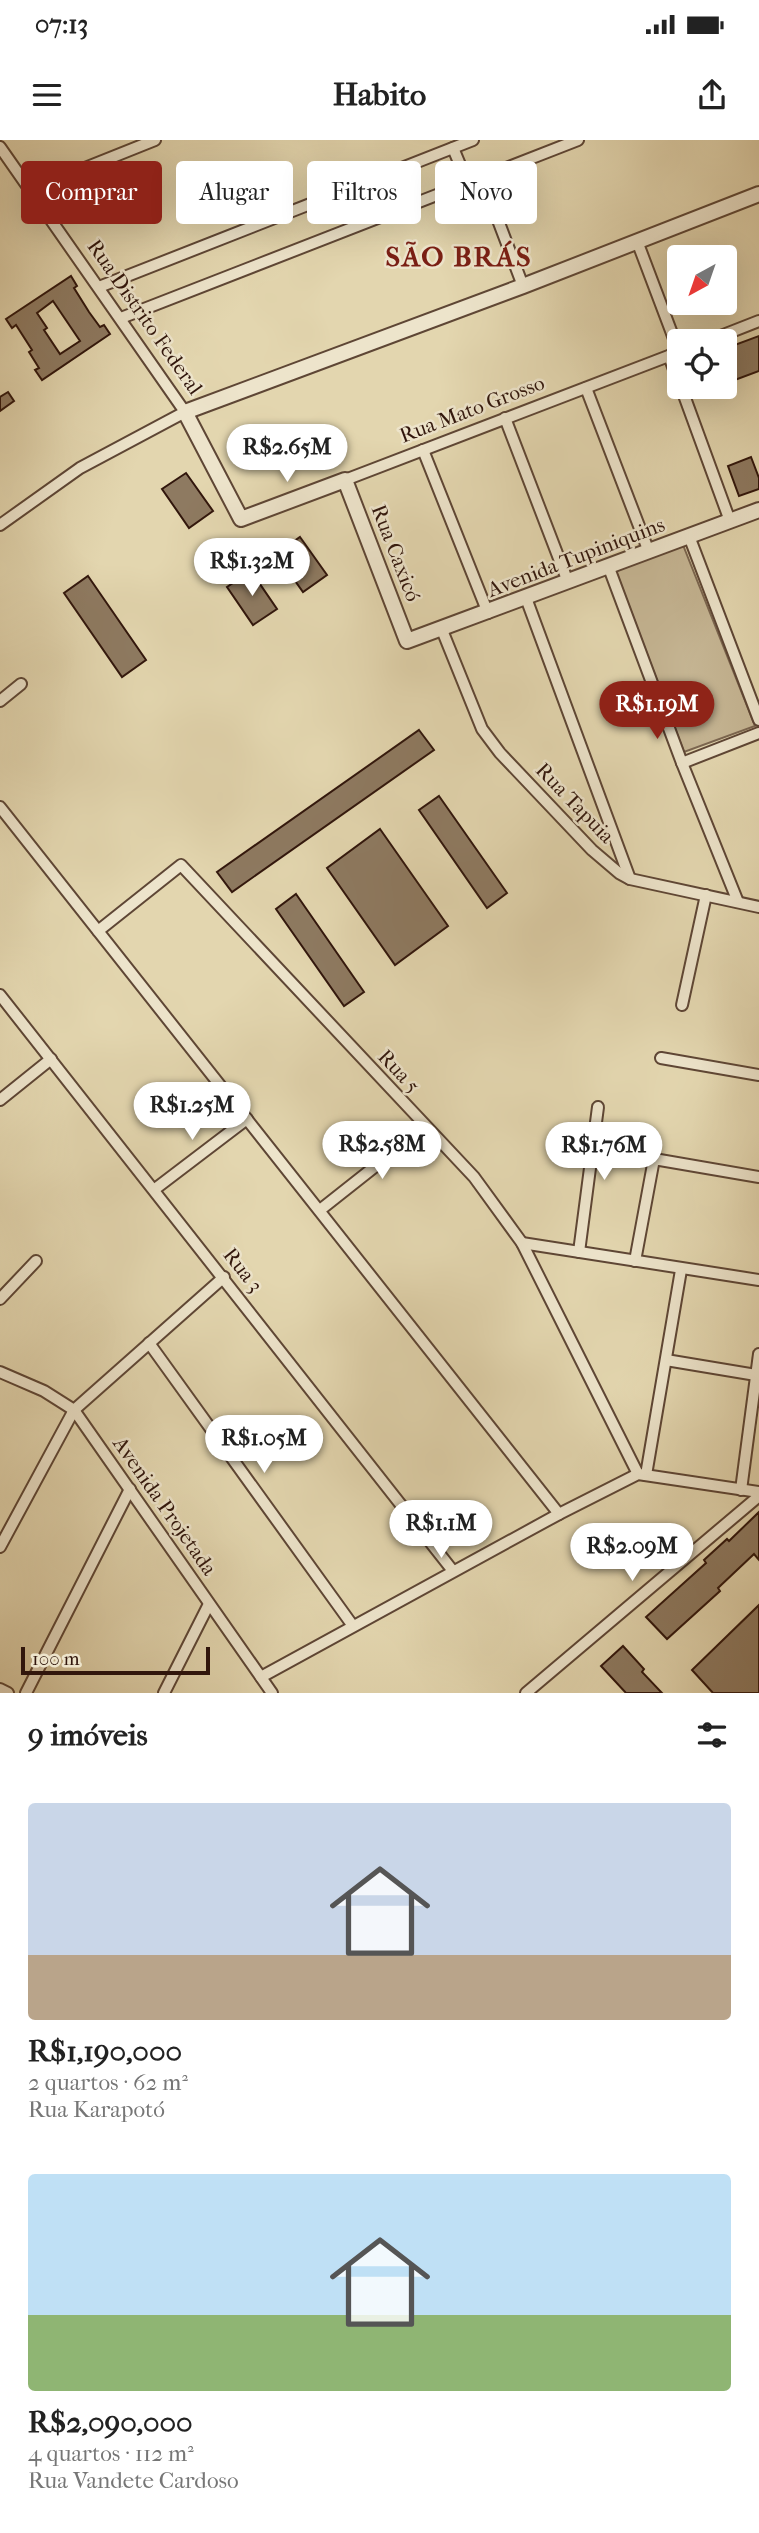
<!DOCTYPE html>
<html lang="pt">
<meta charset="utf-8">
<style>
:root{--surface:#fff;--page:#f2f2f2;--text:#222;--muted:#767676;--accent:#8f2418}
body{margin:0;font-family:"IM FELL French Canon",serif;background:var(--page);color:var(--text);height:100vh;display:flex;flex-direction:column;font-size:26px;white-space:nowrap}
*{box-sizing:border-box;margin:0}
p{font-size:23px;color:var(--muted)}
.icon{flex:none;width:38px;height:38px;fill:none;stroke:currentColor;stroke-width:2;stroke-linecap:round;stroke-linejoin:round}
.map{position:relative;height:1553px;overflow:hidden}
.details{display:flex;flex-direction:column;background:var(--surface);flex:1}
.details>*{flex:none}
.top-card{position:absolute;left:21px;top:21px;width:718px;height:63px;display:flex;gap:14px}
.needle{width:46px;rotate:220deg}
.controls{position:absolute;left:667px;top:105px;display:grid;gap:14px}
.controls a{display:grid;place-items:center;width:70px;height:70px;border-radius:7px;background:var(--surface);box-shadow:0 7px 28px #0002;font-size:35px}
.scale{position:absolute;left:21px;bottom:18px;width:189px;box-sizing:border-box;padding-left:7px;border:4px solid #31160c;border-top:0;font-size:19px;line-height:24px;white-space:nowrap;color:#31160c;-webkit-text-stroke:5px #ede4cb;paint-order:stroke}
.price{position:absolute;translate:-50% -60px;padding:0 16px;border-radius:24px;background:#fff;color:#222;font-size:23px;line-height:46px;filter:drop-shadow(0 2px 4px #0008)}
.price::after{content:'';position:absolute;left:50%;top:42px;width:21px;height:16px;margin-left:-10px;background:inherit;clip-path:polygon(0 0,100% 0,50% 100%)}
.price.active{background:var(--accent);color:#fff}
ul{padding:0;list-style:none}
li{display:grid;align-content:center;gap:14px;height:371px;padding:0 28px}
li span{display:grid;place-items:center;height:217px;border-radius:7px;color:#555}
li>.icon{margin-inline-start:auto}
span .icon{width:126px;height:126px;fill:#fffc;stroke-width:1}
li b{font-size:30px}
h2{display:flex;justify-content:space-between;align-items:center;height:84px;padding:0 28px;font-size:30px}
.pill{padding:0 24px;border-radius:7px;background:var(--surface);box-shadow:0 7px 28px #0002;font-size:24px;line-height:63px}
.pill.active{background:var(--accent);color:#fff}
.status{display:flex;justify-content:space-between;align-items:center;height:49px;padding:0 35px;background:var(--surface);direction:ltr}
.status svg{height:19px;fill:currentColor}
header{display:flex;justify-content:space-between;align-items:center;height:91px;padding:0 28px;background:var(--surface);font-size:32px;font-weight:800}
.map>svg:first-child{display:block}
.green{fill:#c5b593;stroke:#7b6650;stroke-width:2}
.building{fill:#8e7a61;stroke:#31160c;stroke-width:2;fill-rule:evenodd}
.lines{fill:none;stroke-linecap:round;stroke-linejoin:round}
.minor-casing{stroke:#5e4635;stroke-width:14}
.tertiary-casing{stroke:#5e4635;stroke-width:18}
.minor{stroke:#ede4cb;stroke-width:10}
.tertiary{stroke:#ede4cb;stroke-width:14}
.labels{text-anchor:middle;stroke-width:5;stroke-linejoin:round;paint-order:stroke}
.street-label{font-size:21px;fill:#31160c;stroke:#ede4cb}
.district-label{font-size:28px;font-weight:bold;letter-spacing:2px;fill:#7a1f14;stroke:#ede4cb}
</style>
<div class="status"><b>07:13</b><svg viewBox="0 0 49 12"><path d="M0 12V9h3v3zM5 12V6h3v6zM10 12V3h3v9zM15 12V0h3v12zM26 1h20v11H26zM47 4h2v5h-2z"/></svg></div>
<header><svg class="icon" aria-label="menu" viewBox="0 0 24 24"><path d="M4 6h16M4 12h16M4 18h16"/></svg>Habito<svg class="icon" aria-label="share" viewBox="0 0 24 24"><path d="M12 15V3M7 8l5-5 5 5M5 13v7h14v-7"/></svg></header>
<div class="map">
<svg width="759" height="1553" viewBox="0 0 759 1553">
<rect width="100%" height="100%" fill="#e3d6af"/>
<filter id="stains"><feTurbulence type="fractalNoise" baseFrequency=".00286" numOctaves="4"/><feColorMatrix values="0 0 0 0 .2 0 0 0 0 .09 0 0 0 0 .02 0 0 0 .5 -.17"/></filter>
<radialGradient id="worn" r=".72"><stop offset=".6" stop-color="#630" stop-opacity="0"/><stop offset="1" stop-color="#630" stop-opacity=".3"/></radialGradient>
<!-- green -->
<path class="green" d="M683,405l72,181 -71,26 -68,-181z"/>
<!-- building -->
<g class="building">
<path d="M71,136l6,10 -3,2 15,24 11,15 4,-2 6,9 -68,46 -7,-10 4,-2 -10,-16 3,-2 -16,-25 -4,3 -6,-9zM53,161l27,40 -20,13 -16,-24 3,-2 -10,-15z"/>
<path d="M759,196v35l-35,13v-35z"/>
<path d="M8,252l6,9 -14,10v-14z"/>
<path d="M751,317l8,21v11l-20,7 -11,-30z"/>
<path d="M186,333l27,38 -24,17 -27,-39z"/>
<path d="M300,397l27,38 -24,17 -27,-38z"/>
<path d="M251,431l26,38 -24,16 -26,-38z"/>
<path d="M88,436l58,84 -24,17 -58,-84z"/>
<path d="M419,590l15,20 -202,142 -15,-20z"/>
<path d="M439,656l68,97 -20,15 -68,-98z"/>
<path d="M380,689l68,97 -53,39 -68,-97z"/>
<path d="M296,754l68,98 -20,14 -68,-97z"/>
<path d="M759,1372v48l-5,-6 -36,34 2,3 -53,48 -21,-22 60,-54 -2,-3 23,-21 2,2z"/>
<path d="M759,1465v88h-46l-21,-23z"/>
<path d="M623,1506l21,23 -2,3 20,21h-36l-25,-27z"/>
</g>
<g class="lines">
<!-- minor casing -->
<g class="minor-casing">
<g id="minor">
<path d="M0,7l185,265 -105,56 -80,57"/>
<path d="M453,8l15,36"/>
<path d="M482,38l41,108"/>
<path d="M30,50l125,-50"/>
<path d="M637,101l42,111"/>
<path d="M99,147l374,-147"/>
<path d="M121,178l457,-178"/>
<path d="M708,201l51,-20"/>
<path d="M669,216l10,27"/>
<path d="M681,247l49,134"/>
<path d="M586,248l63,164"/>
<path d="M505,278l63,164"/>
<path d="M423,310l65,163"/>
<path d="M345,340l334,-128"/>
<path d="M689,396l70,184"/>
<path d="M609,428l73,195 56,139"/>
<path d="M526,458l104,281"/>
<path d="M442,490l40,99 18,24 92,97 27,23 11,6 129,28"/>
<path d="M0,561l21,-17"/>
<path d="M682,623l77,-30"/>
<path d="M0,667l559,707"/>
<path d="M98,791l83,-66 293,312 48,66 116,231"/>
<path d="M0,855l453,576"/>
<path d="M682,865l24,-110"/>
<path d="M661,918l98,17"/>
<path d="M0,960l51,-41"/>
<path d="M155,1049l92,-70"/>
<path d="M320,1070l105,-83"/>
<path d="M522,1103l237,37"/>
<path d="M579,1112l19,-145"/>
<path d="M635,1121l19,-102 105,18"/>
<path d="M0,1159l36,-38"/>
<path d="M149,1203l204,283"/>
<path d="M666,1220l90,15"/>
<path d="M0,1232l44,19 30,19 198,283"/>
<path d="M646,1335l35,-205"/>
<path d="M741,1350l18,-136"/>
<path d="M0,1407l74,-137 150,-133"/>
<path d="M261,1537l298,-163 79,-40 121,18"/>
<path d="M0,1549l8,4"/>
<path d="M26,1553l104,-204"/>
<path d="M164,1553l45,-89"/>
<path d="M526,1553l233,-197"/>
</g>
</g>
<!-- tertiary casing -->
<g class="tertiary-casing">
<path id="tertiary" d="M759,54l-236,92 -338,126 56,107 104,-39 62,161 352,-131"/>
</g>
<!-- minor -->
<use href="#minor" class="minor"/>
<!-- tertiary -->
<use href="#tertiary" class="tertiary"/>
</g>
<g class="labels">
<!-- street labels -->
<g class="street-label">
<text transform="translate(145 177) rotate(55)" y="7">Rua Distrito Federal</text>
<text transform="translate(472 269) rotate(-21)" y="7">Rua Mato Grosso</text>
<text transform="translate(396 413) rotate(69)" y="7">Rua Caxicó</text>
<text transform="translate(576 417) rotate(-21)" y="7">Avenida Tupiniquins</text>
<text transform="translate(575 663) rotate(46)" y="7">Rua Tapuia</text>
<text transform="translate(399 931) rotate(47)" y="7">Rua 5</text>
<text transform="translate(243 1130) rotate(52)" y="7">Rua 3</text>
<text transform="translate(165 1366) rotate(55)" y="7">Avenida Projetada</text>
</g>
<!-- district labels -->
<g class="district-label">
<text x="459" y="126">SÃO BRÁS</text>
</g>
</g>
<rect width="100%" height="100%" filter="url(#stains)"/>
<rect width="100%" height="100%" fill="url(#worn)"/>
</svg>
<div class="controls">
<a><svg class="needle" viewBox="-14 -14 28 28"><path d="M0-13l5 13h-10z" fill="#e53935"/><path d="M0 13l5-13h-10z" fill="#767676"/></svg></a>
<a><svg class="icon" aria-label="locate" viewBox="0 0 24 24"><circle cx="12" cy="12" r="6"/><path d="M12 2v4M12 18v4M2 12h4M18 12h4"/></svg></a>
</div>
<div class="scale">100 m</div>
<b class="price" style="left:287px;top:344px">R$2.65M</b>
<b class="price" style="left:252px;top:458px">R$1.32M</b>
<b class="price active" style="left:657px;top:601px">R$1.19M</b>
<b class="price" style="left:192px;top:1002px">R$1.25M</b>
<b class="price" style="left:382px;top:1041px">R$2.58M</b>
<b class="price" style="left:604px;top:1042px">R$1.76M</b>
<b class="price" style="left:264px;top:1335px">R$1.05M</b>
<b class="price" style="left:441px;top:1420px">R$1.1M</b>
<b class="price" style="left:632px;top:1443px">R$2.09M</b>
<div class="top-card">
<a class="pill active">Comprar</a>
<a class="pill">Alugar</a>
<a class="pill">Filtros</a>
<a class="pill">Novo</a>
</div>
</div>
<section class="details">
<h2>9 imóveis<svg class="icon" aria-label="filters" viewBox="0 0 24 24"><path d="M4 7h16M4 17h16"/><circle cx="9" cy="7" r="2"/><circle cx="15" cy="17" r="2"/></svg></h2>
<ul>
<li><span style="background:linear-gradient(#c9d6e8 70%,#b9a48a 0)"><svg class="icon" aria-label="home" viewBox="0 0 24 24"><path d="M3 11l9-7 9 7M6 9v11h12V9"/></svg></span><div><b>R$1,190,000</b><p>2 quartos · 62 m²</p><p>Rua Karapotó</p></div></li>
<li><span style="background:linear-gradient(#bfe0f5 65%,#8fb573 0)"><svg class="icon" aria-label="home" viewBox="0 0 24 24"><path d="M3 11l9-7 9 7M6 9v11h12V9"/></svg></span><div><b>R$2,090,000</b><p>4 quartos · 112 m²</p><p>Rua Vandete Cardoso</p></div></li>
</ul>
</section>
